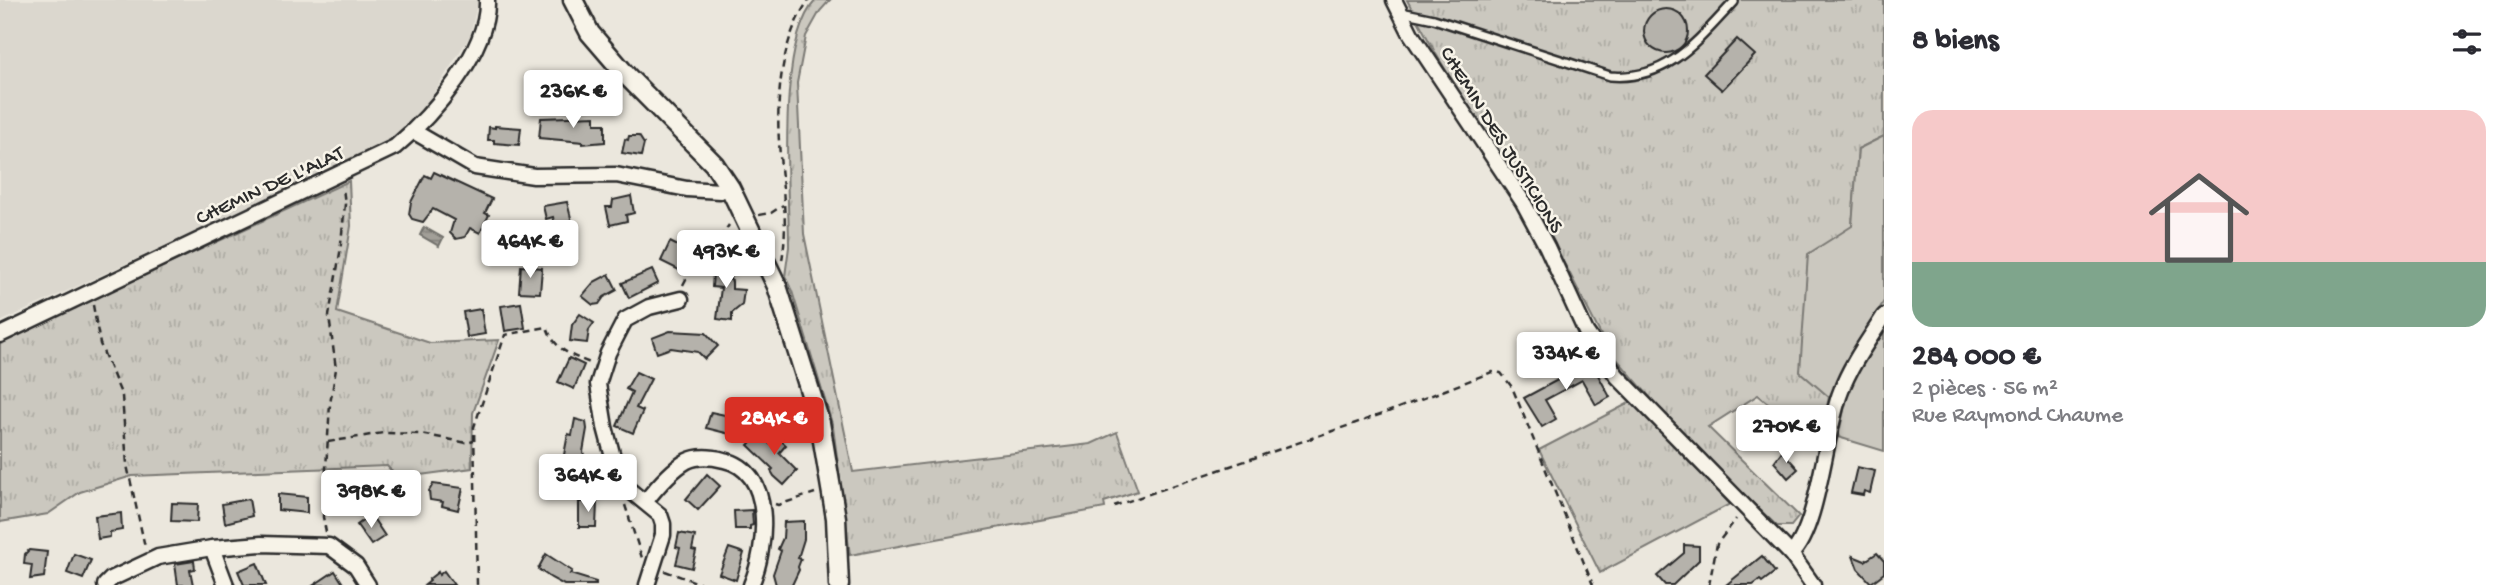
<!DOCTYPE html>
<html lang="fr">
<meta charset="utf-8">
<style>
:root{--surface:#fff;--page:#f2f2f3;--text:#2b2b33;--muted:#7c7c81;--accent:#d93025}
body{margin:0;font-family:"Gochi Hand",sans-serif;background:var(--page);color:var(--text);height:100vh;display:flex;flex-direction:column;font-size:26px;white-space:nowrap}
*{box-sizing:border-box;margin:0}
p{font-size:23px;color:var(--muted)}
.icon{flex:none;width:38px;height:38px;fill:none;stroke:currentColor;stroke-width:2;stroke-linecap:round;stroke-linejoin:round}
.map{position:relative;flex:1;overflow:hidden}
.side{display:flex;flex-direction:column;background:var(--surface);width:630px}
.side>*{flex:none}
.price{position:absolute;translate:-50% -60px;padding:0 16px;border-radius:7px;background:#fff;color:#222;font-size:23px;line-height:46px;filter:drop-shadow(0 2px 4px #0008)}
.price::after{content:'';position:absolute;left:50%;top:42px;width:21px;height:16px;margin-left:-10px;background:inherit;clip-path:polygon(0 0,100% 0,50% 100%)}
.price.current{background:var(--accent);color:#fff}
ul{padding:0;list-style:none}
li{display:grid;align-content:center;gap:14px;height:371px;padding:0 28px}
li span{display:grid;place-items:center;height:217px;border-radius:21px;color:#555}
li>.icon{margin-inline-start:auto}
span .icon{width:126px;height:126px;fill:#fffc;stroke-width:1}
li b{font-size:30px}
h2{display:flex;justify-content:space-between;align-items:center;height:84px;padding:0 28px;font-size:30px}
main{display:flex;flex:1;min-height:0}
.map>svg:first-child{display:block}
.built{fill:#dbd7ce}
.grass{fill:url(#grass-tufts);stroke:#7b7a75;stroke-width:2}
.garden{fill:#cbc8bf;stroke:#7b7a75;stroke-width:2}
.water{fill:url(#water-rules);stroke:#72716c;stroke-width:2}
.building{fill:#b5b2ab;stroke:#2b2b2b;stroke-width:2}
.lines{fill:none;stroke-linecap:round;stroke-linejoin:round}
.service-casing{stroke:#2b2b2b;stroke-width:12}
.minor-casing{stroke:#2b2b2b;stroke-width:19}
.tertiary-casing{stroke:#2b2b2b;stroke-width:23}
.path{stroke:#2b2b2b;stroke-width:2.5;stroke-dasharray:7 5;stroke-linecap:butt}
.service{stroke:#f7f3e8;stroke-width:7}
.minor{stroke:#f7f3e8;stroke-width:14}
.tertiary{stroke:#f7f3e8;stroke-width:18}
.labels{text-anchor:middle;stroke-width:5;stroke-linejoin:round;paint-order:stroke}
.street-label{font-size:21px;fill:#2b2b2b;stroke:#f7f3e8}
</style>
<main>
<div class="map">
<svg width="1884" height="585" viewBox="0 0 1884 585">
<defs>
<pattern id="grass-tufts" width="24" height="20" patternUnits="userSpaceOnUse" patternTransform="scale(1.75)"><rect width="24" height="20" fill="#cbc8bf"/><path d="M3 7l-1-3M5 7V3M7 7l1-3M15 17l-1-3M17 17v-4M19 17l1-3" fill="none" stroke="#aeaca4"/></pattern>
<pattern id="water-rules" width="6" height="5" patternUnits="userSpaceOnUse" patternTransform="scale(1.75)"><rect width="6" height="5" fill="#a29f98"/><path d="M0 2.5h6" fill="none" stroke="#84827c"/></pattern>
</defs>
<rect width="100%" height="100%" fill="#ebe7dd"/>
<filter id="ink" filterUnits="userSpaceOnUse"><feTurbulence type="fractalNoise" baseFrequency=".0143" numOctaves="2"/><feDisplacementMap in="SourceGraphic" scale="14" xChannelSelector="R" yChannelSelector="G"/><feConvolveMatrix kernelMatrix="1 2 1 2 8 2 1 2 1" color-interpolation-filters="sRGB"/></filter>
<g filter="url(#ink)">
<!-- built -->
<path class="built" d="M0,0h478l-8,36 -42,66 -40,40 -388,180z"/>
<!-- grass -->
<g class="grass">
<path d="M816,0h14l-10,11 -14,25 -9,47 7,151 49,238 238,-28 26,-12 21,59 -34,11 1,6 -255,47 -17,-128 -41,-136 -7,-15 4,-29c0,-58 -13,-205 27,-247z"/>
<path d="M1407,0h477v136l-26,13 -6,77 -52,145 29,26 -10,48 -61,-50 -50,32 91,89 -8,10h-14l-88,-84 -81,-93 -40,-79 -132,-216z"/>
<path d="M349,181l2,45 -14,86 93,31 69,-3 -26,73 -1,55 -74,10 -11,-12 -255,10 -52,16 -32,22 -48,8v-180z"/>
<path d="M1633,401l97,103 -130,69 -61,-123z"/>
</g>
<!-- garden -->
<g class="garden">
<path d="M1884,136v165l-55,96 -29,-25 8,-118 44,-28 6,-77z"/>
<path d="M1884,324v127l-46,-14 8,-36 15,-43z"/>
</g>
<!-- water -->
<path class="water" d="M424,227l19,11 -4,8 -19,-11z"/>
<!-- building -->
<g class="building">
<circle cx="1666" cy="31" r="22"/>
<path d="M1737,39l18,16 -33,35 -18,-16z"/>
<path d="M595,116v8h10v18l-22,2v-2l-44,-4 2,-20z"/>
<path d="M495,126l26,2 -2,17 -25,-2v-3h-6l1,-13 6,1z"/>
<path d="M629,136h10l5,8 -3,12 -19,-3 3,-14 3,1z"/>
<path d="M434,172l58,27 -7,14 4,2 -9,18 -10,-5 -5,9 -9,2 -6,-6 4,-13 -21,-11 -10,13 -11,-3 -3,-5 2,-12 14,-27 6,3z"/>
<path d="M631,196l3,17 -8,2 1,6 -17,4 -4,-18h6l1,-7z"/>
<path d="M567,202l6,24 -17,4 -3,-13 -7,2 -3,-13z"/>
<path d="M670,242l22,11 -9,19 -22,-11z"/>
<path d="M714,259l18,2 -2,19 2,1v8l12,1 -2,15 -10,8v8l-15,-2 4,-31 -9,-1z"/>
<path d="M521,266l21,2 -2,25 -21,-1z"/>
<path d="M652,270l6,13 -29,15 -7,-15z"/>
<path d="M609,274l8,16 -13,7 -5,7 -6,1 -11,-9 12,-14z"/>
<path d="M521,303l4,25 -20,3 -4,-25z"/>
<path d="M481,309l4,25 -18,3 -4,-25z"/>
<path d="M580,314l14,9 -5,7 -2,13 -17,-2 2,-16z"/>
<path d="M670,331l36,2 12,13 -13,13 -7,-7 -27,-4 -14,5 -5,-15z"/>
<path d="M569,358l15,7 -10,24 -16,-7z"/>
<path d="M1591,362l19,35 -14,8 -14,-25 -37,20 11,19 -14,8 -18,-29z"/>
<path d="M636,372l15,7 -15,29 7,3 -10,22 -16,-7 15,-34 -6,-3z"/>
<path d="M711,412l28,6 -5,17 -28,-7z"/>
<path d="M575,419l11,3 1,7 -4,23 7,19 2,-1 5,13 -15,5 -5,-13 -3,1 -6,-17 -5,1 5,-26 4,1z"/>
<path d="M760,433l10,11 7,-7 9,8 -7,8 18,18 -13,14 -10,-9 -3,-5 2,-2 -25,-24z"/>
<path d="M1782,451l16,18 -10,9 -14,-16z"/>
<path d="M1857,467l18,4 -5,22 -6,-2 -1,4 -12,-2z"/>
<path d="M707,474l13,12 -22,24 -12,-11z"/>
<path d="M433,484l30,4 -5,22 -16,-4 1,-4 -13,-2 -1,-9z"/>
<path d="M278,494l29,3v16l-29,-3z"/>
<path d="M249,499l3,17 -27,7 -3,-19z"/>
<path d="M579,502h18l-1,25h-17z"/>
<path d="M172,503l26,1 -1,18 -26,-1z"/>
<path d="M752,510l1,15 -3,1v3h-15l-1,-18z"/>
<path d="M121,513l1,17 -12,2v5l-12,2 -3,-23z"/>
<path d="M371,515l14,21 -14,9 -14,-20z"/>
<path d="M804,521v18l-6,19 3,1 -3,8 1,3 -7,15h-16l-3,-11 8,-23 -3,-2 5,-11 1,-16z"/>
<path d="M679,533l16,3 -3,14 4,1 -4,17 -16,-4 4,-16 -4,-1z"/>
<path d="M1684,545l15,1v14l-26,25h-8l-8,-9 27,-23z"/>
<path d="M729,548l15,5 -8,27 -17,-6z"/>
<path d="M29,550l18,2 -3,25 -14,2 2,-14 -8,-1 1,-10z"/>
<path d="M1877,553l7,8v12l-13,10 -13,-14 -5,-13 12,5z"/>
<path d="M74,554l17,6 -8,19 -16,-6z"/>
<path d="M546,554l26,17 -2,3 26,8v3h-32l-13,-7 -13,-9z"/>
<path d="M1762,556l13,16 -13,10 -2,-2 -7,5h-27z"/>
<path d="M194,561l1,8 -5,1 3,15h-15l-3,-21z"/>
<path d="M257,563l9,22h-22l-6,-14z"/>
<path d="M335,571l9,14h-30z"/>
<path d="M444,571l10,14h-29l5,-4 -1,-2 9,-7 1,3z"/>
</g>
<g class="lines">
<!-- service casing -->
<g class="service-casing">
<path id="service" d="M1401,12l33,7 176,57c58,5 88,-36 124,-74"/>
</g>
<!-- minor casing -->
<g class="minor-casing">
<g id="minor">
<path d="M1394,0l17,34 112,168 24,45 39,85 31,44 174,178 22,31"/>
<path d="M413,131l62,36 59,9 82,-1 71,14 33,2 10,-3"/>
<path d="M0,335l395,-188c37,-31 94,-96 92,-147"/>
<path d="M645,502c11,-14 26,-32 42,-41 12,-6 25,-4 37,-1 51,11 43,88 27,125"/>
<path d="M212,548l14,37"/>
<path d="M1791,554c28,-26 34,-124 50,-163 10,-27 28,-51 43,-75"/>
<path d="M105,585l6,-6 47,-22 54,-9 49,-4 68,2 27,20 12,19"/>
<path d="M647,585l16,-50v-11l-3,-9 -38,-31 -4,-8 -13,-49 -7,-43 10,-31 17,-33 24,-13 32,-8"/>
</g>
</g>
<!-- tertiary casing -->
<g class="tertiary-casing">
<path id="tertiary" d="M573,0l17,33 37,43 87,88 16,24 47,98 43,137 16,95 3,67"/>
</g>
<!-- path -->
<g class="path">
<path d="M759,215l12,-2 12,-8"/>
<path d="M782,260c7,-39 -1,-80 -3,-119 -3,-45 3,-105 30,-141"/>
<path d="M683,285l13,-25 21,-17 12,-18"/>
<path d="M93,305l7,39 22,52 5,69 18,82"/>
<path d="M328,442l55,-9 38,1 46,9 7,-2"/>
<path d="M775,504l3,1 37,-12"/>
<path d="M625,505l17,53"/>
<path d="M1114,506l271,-93 107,-41 9,1 11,14 81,198"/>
<path d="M326,532l-3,-15 7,-113 6,-35 -7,-53 11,-63 5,-49 -2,-16"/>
<path d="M665,571l34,12 1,2"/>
<path d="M477,585l-3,-158 31,-92 42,-8c7,22 23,28 43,36"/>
<path d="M1709,585l8,-41 19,-25"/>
</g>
<!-- service -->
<use href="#service" class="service"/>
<!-- minor -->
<use href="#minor" class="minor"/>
<!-- tertiary -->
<use href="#tertiary" class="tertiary"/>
</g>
</g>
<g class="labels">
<!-- street labels -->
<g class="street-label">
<text transform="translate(1503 139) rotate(58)" y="7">CHEMIN DES JUSTICIONS</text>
<text transform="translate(269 184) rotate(-25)" y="7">CHEMIN DE L'ALAT</text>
</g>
</g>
</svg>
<b class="price" style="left:573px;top:130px">236K €</b>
<b class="price" style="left:530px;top:280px">464K €</b>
<b class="price" style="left:726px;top:290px">493K €</b>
<b class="price" style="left:1566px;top:392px">334K €</b>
<b class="price current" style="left:774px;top:457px">284K €</b>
<b class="price" style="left:1786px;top:465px">270K €</b>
<b class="price" style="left:588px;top:514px">364K €</b>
<b class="price" style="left:371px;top:530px">398K €</b>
</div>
<section class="side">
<h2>8 biens<svg class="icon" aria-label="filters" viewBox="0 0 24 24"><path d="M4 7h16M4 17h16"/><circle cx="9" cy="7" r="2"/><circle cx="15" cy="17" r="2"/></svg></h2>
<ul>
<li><span style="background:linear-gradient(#f6c9c9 70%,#7fa58c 0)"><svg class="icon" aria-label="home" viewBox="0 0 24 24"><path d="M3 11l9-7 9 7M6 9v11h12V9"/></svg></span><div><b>284 000 €</b><p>2 pièces · 56 m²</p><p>Rue Raymond Chaume</p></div></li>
</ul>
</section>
</main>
